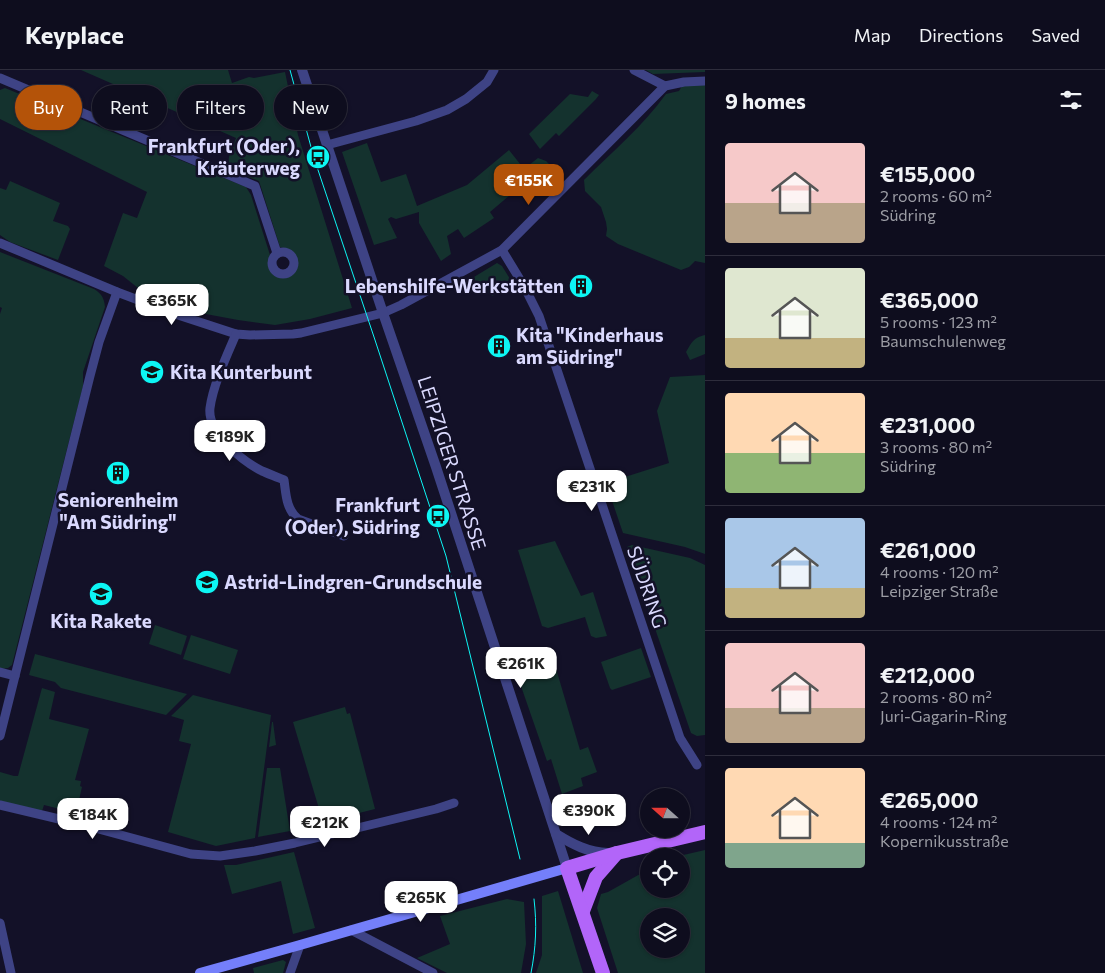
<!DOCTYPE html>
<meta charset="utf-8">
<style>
:root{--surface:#0e0d1e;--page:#1c1b2b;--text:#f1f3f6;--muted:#9b9ca4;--line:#2e2d3c;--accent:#b45309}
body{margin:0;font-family:Commissioner,sans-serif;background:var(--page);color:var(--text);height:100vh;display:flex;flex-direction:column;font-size:19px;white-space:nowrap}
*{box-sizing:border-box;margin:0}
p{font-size:16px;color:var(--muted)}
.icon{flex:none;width:28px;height:28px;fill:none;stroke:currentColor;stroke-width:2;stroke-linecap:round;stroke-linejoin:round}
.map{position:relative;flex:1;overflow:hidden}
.side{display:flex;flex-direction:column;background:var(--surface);width:400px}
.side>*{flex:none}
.guide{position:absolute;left:15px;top:15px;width:475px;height:45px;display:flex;gap:10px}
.needle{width:32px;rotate:291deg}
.fabs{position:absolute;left:640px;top:718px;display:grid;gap:10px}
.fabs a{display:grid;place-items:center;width:50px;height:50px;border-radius:50%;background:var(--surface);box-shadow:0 1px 4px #0004,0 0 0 1px var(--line);font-size:25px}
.price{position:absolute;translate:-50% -42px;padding:0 11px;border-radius:10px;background:#fff;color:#222;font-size:16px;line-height:32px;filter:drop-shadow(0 1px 2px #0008)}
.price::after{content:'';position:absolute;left:50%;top:30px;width:15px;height:11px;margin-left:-8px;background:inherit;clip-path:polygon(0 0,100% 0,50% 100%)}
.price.on{background:var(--accent);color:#fff}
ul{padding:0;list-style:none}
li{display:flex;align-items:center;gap:15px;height:125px;padding:0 20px}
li+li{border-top:1px solid var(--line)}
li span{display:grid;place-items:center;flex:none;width:140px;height:100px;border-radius:5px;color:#555}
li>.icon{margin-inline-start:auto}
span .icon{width:60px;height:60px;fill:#fffc;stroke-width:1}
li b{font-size:21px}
h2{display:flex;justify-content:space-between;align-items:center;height:60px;padding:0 20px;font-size:21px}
.chip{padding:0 18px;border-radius:22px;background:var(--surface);box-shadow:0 1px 4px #0004,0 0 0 1px var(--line);font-size:18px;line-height:45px}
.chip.on{background:var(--accent);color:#fff}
header{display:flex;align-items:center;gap:30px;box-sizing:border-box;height:70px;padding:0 25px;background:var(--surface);border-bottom:1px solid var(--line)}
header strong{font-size:24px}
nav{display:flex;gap:28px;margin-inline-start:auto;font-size:18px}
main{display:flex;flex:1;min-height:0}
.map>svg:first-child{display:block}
.green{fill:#14322e;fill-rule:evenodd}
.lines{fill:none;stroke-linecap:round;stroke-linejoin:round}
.minor{stroke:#3e4385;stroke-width:9}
.tertiary{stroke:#3e4385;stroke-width:10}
.secondary{stroke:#747ffa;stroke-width:10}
.primary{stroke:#b265f9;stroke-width:14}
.tram{stroke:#0df6f4;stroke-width:1}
.labels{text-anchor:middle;stroke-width:5;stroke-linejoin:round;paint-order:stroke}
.poi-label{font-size:19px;font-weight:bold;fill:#dad9fe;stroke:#131128;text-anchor:end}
.street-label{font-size:19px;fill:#dad9fe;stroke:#131128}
</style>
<header>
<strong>Keyplace</strong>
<nav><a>Map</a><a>Directions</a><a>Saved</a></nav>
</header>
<main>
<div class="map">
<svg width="705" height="903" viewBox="0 0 705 903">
<rect width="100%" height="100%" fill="#131128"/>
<!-- green -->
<g class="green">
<path d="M81,0h147l4,13 17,-6 5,1 31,-6 13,63 54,173 -42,11 -35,6 -37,-5 -43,-8 -52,-20 -20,-16 -19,-10 19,-53 14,5 10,-26 -147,-73v-29l5,-2 241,99 5,8 19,60v9l2,9 10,4h6c13,-14 11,-26 -8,-30l-21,-66c-11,-5 -33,-9 -30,-24 1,-6 5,-13 7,-19z"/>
<path d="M646,0h59v2l-52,2z"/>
<path d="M705,15v178l-10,-2 -6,6 -8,3 -63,-26 -12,-8 1,-7 -1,-7 -5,-15 -16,-16 -1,-11c28,-28 59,-54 82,-86l13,-3 3,-5z"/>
<path d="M592,21l7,4 -3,4 -37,37 -3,-3 -16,16 -11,-15 41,-40 18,3z"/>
<path d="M367,73l14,39 25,-8 11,32 50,-21 42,-35 15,19 14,-11 8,3 3,3 -28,23 -7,-9 -11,9 7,8 -20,17 4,6 -30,20 -6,-9 -11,7 4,18 -10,7 -22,-38v-11l-23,7 -5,-2 -3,2 9,19 -23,7 -32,-93z"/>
<path d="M10,111l50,22 -7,18 15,5 2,3 -12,31 -48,-18 -10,-7v-47l6,2z"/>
<path d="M0,182l94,37c8,5 10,9 11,18l-22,65v14l-71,279 -4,3 -7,1h-1v-355l2,-6 -2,-1z"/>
<path d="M497,193l5,3 13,21 -23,9 -2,-3 -10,2 -6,-18z"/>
<path d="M705,265v19l-15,6 -4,-8c6,-10 7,-14 19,-17z"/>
<path d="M705,305v179l-20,-7 -62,-14 -17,-50 63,-20 -12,-52 13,-34z"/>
<path d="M555,471l26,55 12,-4 14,44 -11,2 -5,-2 -6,-19 -37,11 -6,-2 -24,-76z"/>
<path d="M632,475l58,13 15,7v170l-8,1 -6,-3 -64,-186z"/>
<path d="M155,555l32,11 -6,19 -32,-11z"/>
<path d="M191,565l47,15 -8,24 -47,-15z"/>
<path d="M641,578l10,29 -39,13 -2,-2 -9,-26z"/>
<path d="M35,584l152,40 -21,21 -105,-27 -6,-6 -26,-7z"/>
<path d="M552,585l28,95 8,-3 9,25 -16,6 2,8 -21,8 -11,-35 -4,2 -33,-95z"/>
<path d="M42,618l13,4 -6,27 40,10 -14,51 6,1 -1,5 2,1 -6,26 -32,-8 -2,6 -42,-10v-29l14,4h4z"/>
<path d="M193,625l78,20 -16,123 -39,8 -48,-14 23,-88 -12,-3 5,-21 -13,-4z"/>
<path d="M345,637l2,7 3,-1 25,96 -52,13 -30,-100z"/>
<path d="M272,652h1l3,23 -7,2z"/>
<path d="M267,698h13l10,63 -32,6z"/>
<path d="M705,780v123h-87l-21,-65 4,-14 7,-2 41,-23v20h32v-33h-2zM649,846h32v33h-32z"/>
<path d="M294,782l21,76 -22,6 -12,-53 -49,13 -8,-29h12z"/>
<path d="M558,821l25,82h-47l6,-18v-59z"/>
<path d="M507,829l17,3 2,42 -5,29h-74l-30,-15 33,-14 -10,-28z"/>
<path d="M283,890l3,2 -3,11h-29l-1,-5z"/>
</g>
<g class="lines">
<!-- minor -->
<g class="minor">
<path d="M634,0l31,16"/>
<path d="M0,8l255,108 22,67"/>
<path d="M327,75l89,-24 31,-11 19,-11 21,-17 7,-12"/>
<path d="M0,173l117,49 61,23 58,19 14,1 43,-1 8,-1 82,-20 18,-8 101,-55 163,-164 19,-4 21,-1"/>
<path d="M502,180l22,36 15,30 141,422 17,27"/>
<circle cx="283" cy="193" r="11"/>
<path d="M236,264c-9,21 -23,51 -26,74 -3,24 32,53 52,63 7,3 15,6 22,9 2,14 2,29 14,39l46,17"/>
<path d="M0,602l15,4"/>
<path d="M0,666l90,-360 9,-34 18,-50"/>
<path d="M0,735l80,19 111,30 29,2 35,-5 40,-8 141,-34 18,-6"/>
<path d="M0,853l11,50"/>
<path d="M351,860l82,43"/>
<path d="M290,903l10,-28"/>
</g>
<!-- tertiary -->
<g class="tertiary">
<path d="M302,0l81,243 53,154 131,401"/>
<path d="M556,764c16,10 33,19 52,19"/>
</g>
<!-- secondary -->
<path class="secondary" d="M200,903l100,-28 267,-77"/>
<!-- primary -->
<g class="primary">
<path d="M583,841l13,-34 21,-24"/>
<path d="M603,903l-36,-105 50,-15 88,-21"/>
</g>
<!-- tram -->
<g class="tram">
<path d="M290,0l24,88 60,179 72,219 74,303"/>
<path d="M531,903c5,-25 6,-49 3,-74"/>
</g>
</g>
<!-- icons -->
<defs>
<g id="bus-disc" transform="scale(1.25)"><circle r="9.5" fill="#0df6f4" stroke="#131128"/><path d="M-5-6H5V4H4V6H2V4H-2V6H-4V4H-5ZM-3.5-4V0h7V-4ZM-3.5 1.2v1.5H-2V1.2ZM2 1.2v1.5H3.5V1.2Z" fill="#111"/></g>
<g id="building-disc" transform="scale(1.25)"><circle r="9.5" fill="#0df6f4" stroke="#131128"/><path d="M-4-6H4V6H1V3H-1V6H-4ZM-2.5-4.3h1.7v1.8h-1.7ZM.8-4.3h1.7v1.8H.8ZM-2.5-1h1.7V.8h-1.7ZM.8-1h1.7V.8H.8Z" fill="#111"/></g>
<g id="school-disc" transform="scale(1.25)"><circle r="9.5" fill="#0df6f4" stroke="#131128"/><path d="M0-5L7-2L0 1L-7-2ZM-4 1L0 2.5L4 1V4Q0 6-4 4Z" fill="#111"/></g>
</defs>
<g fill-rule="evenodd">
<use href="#bus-disc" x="318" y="87"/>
<use href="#building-disc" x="581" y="216"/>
<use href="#building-disc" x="499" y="276"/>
<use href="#school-disc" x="152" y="302"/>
<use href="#building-disc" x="118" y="403"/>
<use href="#bus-disc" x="438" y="446"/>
<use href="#school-disc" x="207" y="512"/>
<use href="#school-disc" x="101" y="524"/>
</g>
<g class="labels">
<!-- poi labels -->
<g class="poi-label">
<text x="300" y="83">Frankfurt (Oder),<tspan x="300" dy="22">Kräuterweg</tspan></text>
<text x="564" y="223">Lebenshilfe-Werkstätten</text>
<text x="516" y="272" text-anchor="start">Kita "Kinderhaus<tspan x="516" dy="22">am Südring"</tspan></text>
<text x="170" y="309" text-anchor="start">Kita Kunterbunt</text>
<text x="118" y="437" text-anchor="middle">Seniorenheim<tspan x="118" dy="22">"Am Südring"</tspan></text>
<text x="420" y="442">Frankfurt<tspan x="420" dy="22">(Oder), Südring</tspan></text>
<text x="224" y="519" text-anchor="start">Astrid-Lindgren-Grundschule</text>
<text x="101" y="558" text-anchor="middle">Kita Rakete</text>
</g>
<!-- street labels -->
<g class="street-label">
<text transform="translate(452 393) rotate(72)" y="7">LEIPZIGER STRASSE</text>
<text transform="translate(647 517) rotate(71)" y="7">SÜDRING</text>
</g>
</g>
</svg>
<div class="fabs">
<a><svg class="needle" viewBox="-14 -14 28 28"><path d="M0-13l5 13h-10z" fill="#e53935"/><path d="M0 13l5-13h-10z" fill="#9b9ca4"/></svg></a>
<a><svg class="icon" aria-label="locate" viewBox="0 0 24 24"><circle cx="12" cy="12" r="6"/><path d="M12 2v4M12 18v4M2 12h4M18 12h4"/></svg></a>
<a><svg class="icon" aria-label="layers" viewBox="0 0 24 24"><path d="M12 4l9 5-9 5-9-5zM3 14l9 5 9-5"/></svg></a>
</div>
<b class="price on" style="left:529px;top:136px">€155K</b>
<b class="price" style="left:172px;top:256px">€365K</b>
<b class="price" style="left:230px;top:392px">€189K</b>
<b class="price" style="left:592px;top:442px">€231K</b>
<b class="price" style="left:521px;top:619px">€261K</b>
<b class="price" style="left:589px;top:766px">€390K</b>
<b class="price" style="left:93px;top:770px">€184K</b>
<b class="price" style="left:325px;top:778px">€212K</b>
<b class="price" style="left:421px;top:853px">€265K</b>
<div class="guide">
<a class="chip on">Buy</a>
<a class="chip">Rent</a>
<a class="chip">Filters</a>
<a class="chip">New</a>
</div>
</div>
<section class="side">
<h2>9 homes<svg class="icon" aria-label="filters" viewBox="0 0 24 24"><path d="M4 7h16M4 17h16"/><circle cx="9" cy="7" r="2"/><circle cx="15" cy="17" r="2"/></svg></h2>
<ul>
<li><span style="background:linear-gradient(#f6c9c9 60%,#b9a48a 0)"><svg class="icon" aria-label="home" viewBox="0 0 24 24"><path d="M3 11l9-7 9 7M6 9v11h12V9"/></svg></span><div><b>€155,000</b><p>2 rooms · 60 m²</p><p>Südring</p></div></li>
<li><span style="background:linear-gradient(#dfe7d0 70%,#c2b280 0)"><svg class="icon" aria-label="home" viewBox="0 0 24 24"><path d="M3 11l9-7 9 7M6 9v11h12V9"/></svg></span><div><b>€365,000</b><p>5 rooms · 123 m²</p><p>Baumschulenweg</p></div></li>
<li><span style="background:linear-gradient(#ffd9b3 60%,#8fb573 0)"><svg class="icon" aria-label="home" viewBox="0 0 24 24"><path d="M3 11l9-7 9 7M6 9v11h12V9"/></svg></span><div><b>€231,000</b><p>3 rooms · 80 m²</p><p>Südring</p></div></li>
<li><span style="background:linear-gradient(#a9c7e8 70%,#c2b280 0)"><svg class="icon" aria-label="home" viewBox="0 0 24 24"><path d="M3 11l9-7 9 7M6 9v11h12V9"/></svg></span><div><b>€261,000</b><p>4 rooms · 120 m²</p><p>Leipziger Straße</p></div></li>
<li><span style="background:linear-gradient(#f6c9c9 65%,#b9a48a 0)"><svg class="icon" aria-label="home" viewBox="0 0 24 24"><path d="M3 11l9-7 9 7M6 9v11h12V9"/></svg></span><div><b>€212,000</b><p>2 rooms · 80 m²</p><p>Juri-Gagarin-Ring</p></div></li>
<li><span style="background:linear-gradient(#ffd9b3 75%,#7fa58c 0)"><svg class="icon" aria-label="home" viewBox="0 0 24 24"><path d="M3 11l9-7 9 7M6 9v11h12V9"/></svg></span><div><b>€265,000</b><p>4 rooms · 124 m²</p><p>Kopernikusstraße</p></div></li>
</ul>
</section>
</main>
